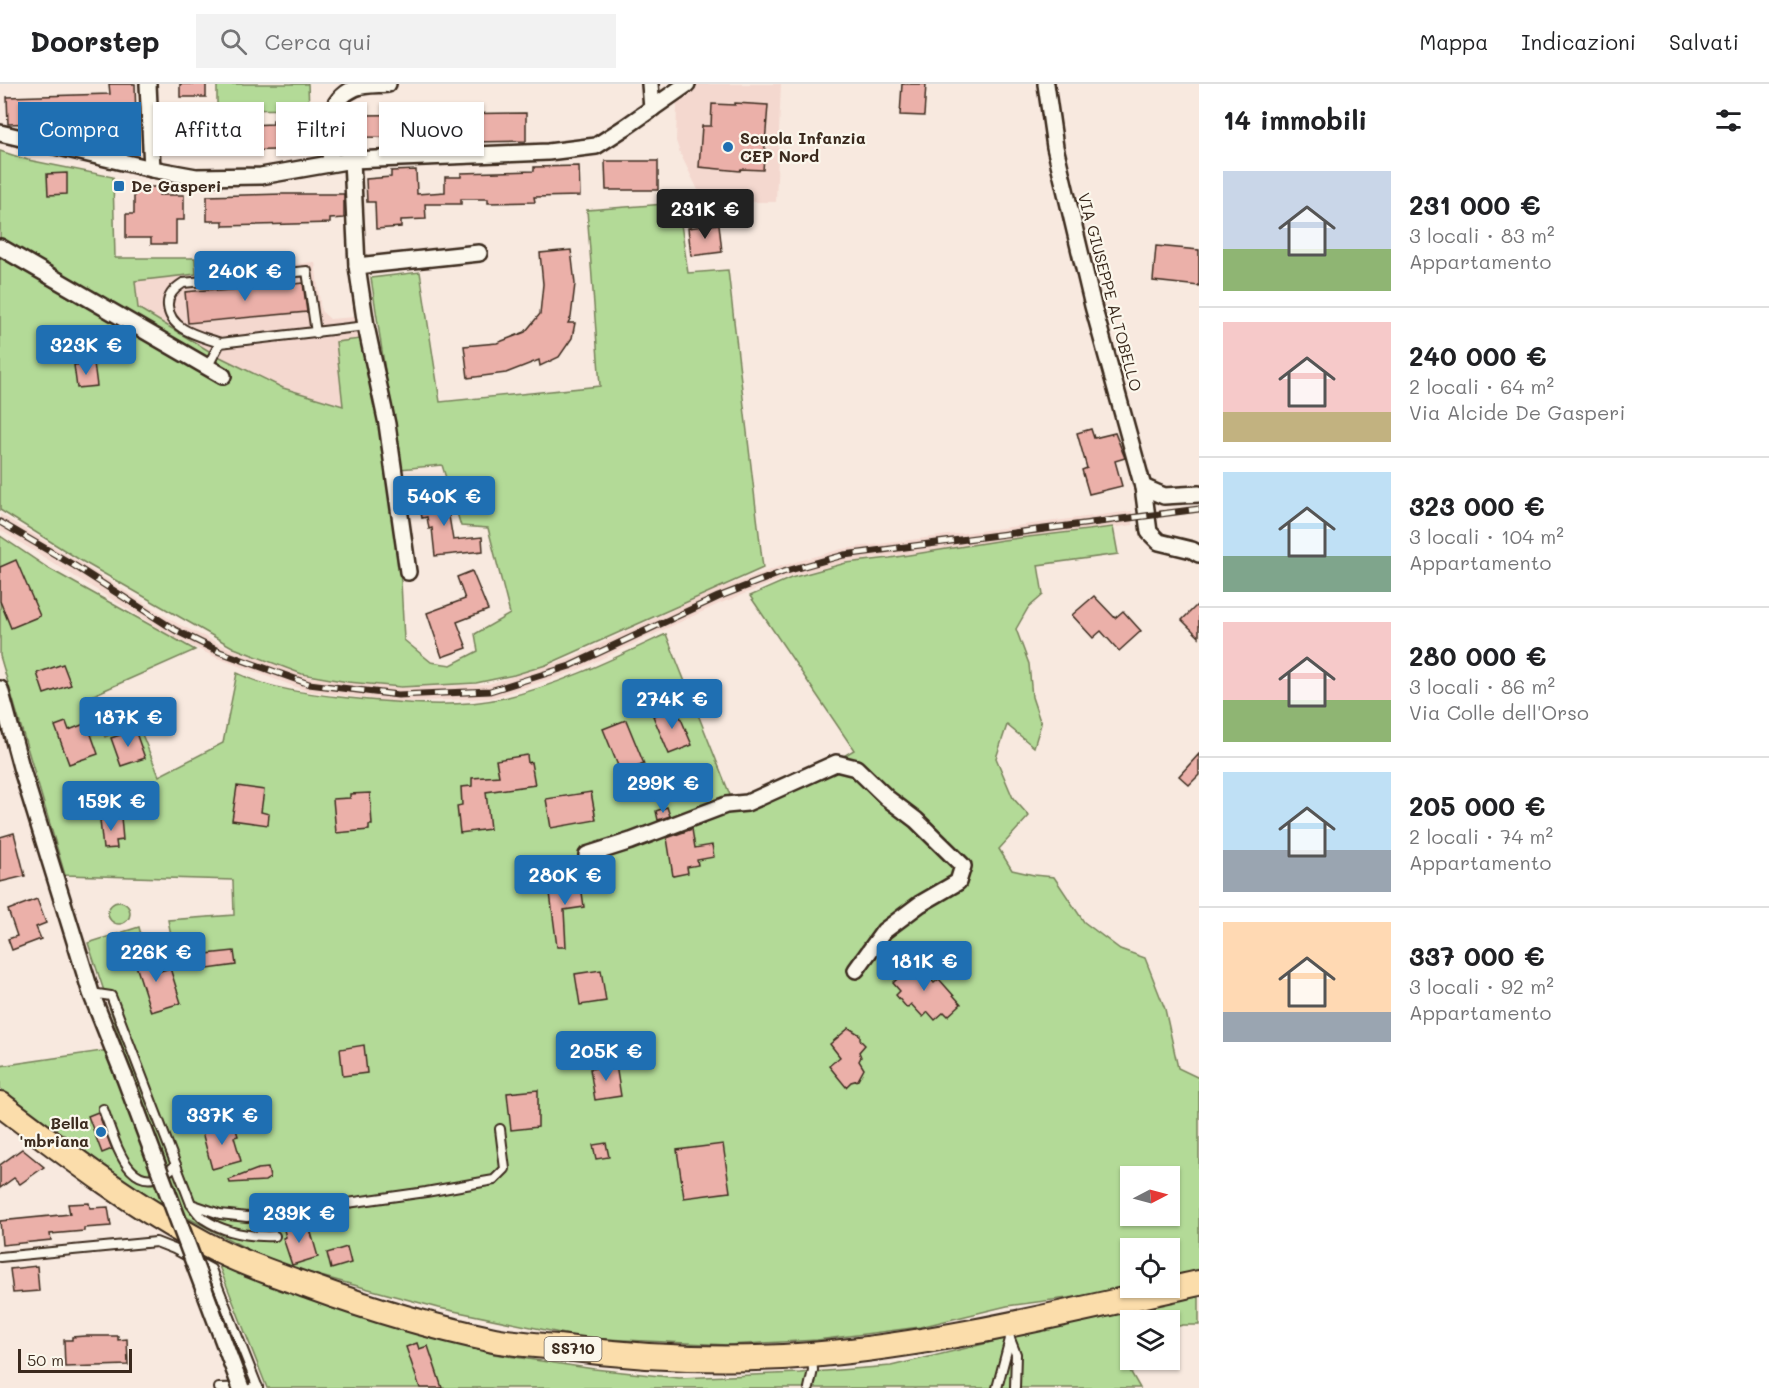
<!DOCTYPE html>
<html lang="it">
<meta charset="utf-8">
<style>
:root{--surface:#fff;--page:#f2f2f2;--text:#202124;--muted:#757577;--line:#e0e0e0;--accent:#1f6fb2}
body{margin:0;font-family:Mali,sans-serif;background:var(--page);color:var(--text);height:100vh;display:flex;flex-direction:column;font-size:22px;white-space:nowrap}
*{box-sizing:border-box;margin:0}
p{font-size:20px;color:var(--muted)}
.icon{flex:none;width:33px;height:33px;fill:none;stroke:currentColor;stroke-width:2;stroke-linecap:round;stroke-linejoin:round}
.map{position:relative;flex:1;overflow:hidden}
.panel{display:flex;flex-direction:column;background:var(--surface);width:570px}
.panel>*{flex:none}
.hud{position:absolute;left:18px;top:18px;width:570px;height:54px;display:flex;gap:12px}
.needle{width:39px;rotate:84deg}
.controls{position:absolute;left:1120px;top:1082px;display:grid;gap:12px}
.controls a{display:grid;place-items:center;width:60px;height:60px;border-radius:0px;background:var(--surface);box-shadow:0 2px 4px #0004;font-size:30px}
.scale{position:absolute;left:18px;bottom:15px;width:114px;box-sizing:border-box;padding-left:6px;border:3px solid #3b2a1e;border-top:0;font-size:16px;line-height:21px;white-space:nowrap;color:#3b2a1e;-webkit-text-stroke:4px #fbf7ec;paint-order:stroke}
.price{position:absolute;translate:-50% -51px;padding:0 14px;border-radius:6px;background:var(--accent);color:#fff;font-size:20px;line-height:39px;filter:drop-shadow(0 2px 3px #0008)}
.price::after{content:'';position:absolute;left:50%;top:36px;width:18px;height:14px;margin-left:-9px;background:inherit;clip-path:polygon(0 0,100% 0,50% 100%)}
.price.current{background:#222;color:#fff}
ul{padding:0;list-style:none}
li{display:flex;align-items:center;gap:18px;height:150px;padding:0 24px}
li+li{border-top:2px solid var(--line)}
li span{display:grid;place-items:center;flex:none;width:168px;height:120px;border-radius:0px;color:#555}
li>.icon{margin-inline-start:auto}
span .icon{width:72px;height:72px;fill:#fffc;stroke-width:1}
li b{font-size:26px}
h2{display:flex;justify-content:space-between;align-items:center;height:72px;padding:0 24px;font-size:26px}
.chip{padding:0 21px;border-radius:0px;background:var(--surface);box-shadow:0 2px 4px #0004;font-size:21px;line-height:54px}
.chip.current{background:var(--accent);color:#fff}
header{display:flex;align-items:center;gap:36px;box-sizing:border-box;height:84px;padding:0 30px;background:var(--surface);border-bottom:2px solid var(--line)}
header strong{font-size:28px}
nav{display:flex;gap:33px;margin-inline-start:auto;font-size:21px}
.search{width:420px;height:54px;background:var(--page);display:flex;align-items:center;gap:15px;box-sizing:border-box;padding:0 21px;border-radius:0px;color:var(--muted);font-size:22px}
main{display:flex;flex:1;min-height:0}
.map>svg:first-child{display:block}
.built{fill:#f4d8cf}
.green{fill:#b3da97;stroke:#77825a;stroke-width:1.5;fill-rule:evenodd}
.building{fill:#ebb0a9;stroke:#3b2a1e;stroke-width:1.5}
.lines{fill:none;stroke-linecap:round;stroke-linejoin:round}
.lane-casing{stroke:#3b2a1e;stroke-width:12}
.street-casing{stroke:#3b2a1e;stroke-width:20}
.primary-casing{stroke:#3b2a1e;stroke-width:28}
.lane{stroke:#fbf7ec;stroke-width:8}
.street{stroke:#fbf7ec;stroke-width:15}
.primary{stroke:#fbddab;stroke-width:24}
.rail-casing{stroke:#3b2a1e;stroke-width:7}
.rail{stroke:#fbf7ec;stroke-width:4.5;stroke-dasharray:14;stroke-linecap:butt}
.street-bridge-casing{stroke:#3b2a1e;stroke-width:20;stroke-linecap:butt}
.street-bridge{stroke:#fbf7ec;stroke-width:15}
.poi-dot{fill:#1f6fb2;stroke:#fbf7ec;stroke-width:2}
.labels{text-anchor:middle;stroke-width:4.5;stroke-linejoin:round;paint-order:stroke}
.shield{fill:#fbf7ec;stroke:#75685c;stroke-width:1.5}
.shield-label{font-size:15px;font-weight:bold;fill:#3b2a1e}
.poi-label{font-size:16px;font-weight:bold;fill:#3b2a1e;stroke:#fbf7ec;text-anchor:start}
.street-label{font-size:16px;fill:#3b2a1e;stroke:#fbf7ec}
</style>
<header>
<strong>Doorstep</strong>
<div class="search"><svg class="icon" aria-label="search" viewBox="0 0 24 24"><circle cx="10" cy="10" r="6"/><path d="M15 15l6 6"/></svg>Cerca qui</div>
<nav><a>Mappa</a><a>Indicazioni</a><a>Salvati</a></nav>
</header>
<main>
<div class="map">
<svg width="1199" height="1304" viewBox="0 0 1199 1304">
<rect width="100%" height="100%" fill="#f8e9df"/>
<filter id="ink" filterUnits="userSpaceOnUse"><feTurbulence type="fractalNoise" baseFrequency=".0167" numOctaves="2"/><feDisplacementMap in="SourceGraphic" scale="12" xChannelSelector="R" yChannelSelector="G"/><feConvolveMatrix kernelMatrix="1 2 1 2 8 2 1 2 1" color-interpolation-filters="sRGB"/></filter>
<g filter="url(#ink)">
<!-- built -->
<g class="built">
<path d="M673,0h108l-5,118h-56l-22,-12 -18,-37 -4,-12 1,-34z"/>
<path d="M315,178l6,49 9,8 25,-2 5,22 -24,3 8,64 -61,-18 -69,-34 -76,-46 -3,-28z"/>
<path d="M1132,427l1,14 -288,37 -60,16 -64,25 -148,69 -82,26 -93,4 -91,-11 -90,-33 -46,-22 -171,-106v-16l78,47 100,63 44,21 88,32 89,11 90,-4 79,-25 147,-69 66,-24 61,-17z"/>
</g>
<!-- green -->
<g class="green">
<path d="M217,0h91l1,25 -92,1z"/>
<path d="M0,67l28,9 85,17 2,81h80l1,16 -61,7 3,27 76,46 69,34 60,18 -7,-64 24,-3 19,74 22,169 3,58 27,22 20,3 27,-14 -3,-17 35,-20 -22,-86 -27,-2 -19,-61 -42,4 -29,-191 49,-6 20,130 160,-16 -13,-176 91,-7 10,70 40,-3 35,298 -217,97 -32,10 -38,8 -75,4 -53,-5 -46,-8 -68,-26 -154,-88 -80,-50z"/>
<path d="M1113,443l5,27 -80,11 5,30 -15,13 -12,21 13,35 3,33 9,27 -7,23 -27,-22 -11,33 17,40 16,18 -30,33 13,21 22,5 20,2 30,45 36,27 25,9 20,51 13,59 21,10v196l-29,6v-32h-39v39l-11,4 -113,15 -87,21 -103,13 -89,5 -144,-7 -145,-30 -163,-44 -128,-67 -132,-95 -16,-14v-22l123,-18 -35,-105 51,-16 4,16 22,-5 8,7 -5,-25 66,-5 -1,-35 -168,-5 -65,-219v-120l48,32 147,82 -106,47 16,40 32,-15 22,54 64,-33 14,-70c35,17 73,21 111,25 51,5 106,11 156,0 56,-13 109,-39 162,-64l70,176 34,-11 84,-49 -104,-154 41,-18 55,-15 44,-5 113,-18zM1131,1092h39v39h-39z"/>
<circle cx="119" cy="829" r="11"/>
<path d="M219,1182l86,32 100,32 89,24 100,15 85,9 121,-5 91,-7 308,-73v32h-16l-13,3v-8h-39v39h5l-7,10 11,19h-873z"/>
</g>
<!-- building -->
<g class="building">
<path d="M109,0h26l1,36 -128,4 -1,-27 103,-3z"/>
<rect x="180" y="0" width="26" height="13"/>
<path d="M902,0h24l-2,32 -24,-1z"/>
<path d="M735,19l33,2 -5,65 -22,-1 -1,2 -41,-4 3,-41h9l1,-22 23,1z"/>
<path d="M526,29v28l-115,2v-5l-47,-1 -1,-22z"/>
<path d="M273,36h12v5l28,-1 1,25 -123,3v-25l82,-3z"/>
<path d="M605,77h53v29h-52z"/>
<path d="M579,82l1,30 -46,1 1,5 -47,1v-4h-27v5h-36l1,15 -25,1v7l-25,2 -1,-27h-8l-1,-23 25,-2v-6l25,-1 1,24 28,-2v-15h16v-4l73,-2v-4z"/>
<path d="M67,89v21l-19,1 -1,-21z"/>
<path d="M134,103h25v8h25v25h-8v24h-25v-6h-25v-24h8z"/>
<path d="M283,110h61v24l-14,1v4l-107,3v-5h-16v-25z"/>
<path d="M719,140l3,28 -31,4 -3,-28z"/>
<path d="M1156,162l43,4v36l-46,-5z"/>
<path d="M571,166l4,34 -4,33 -3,6h7l-3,15 -13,19 -19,9 -1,-6 -33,13 -38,5 -4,-32 33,-3 28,-11 15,-18 3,-30 -3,-31z"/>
<path d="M285,199v2l18,-2 4,29 -119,11 -3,-31 31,-3 1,2 25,-2 -1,-2z"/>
<path d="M94,279l3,23 -20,2 -3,-23z"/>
<path d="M1091,345l3,9 21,-5 10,25 -10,3 7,25 -33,8 -7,-24 5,-2 -10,-35z"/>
<path d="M435,403l3,18 9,-1 6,36 29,-3 1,14 -48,5 -3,-28 -3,1 -2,-12 -5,1 -5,-28z"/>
<path d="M16,476l24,56 -29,12 -11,-27v-34z"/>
<path d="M472,487l16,39 -31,12 10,26 -25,9 -15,-44 38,-14 -8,-22z"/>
<path d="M1094,512l21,22 8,-7 18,20 -22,20 -18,-20 -8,7 -21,-23z"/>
<path d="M1199,519v34l-17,-17z"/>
<path d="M63,580l8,21 -27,9 -7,-21z"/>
<path d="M676,623l16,38 -23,9 -16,-38z"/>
<path d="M626,636l18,44 -23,9 -18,-44z"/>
<path d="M66,638l3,8 18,-7 11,31 -29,10 -14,-38z"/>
<path d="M135,646l10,28 -24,8 -10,-28z"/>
<path d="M1199,670v21l-10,10 -10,-9z"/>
<path d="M527,671l1,8 3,-1 4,23 -49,7 4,37 -30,4 -3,-27 5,-1 -1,-18 11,-1v-8l27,-2 -3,-16z"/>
<path d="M237,702l27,4 -3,22 8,2 -1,11 -36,-5z"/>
<path d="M591,708l5,28 -45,8 -5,-29z"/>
<path d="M370,709l2,32h-3v5l-33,3 -3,-34 17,-1v-4z"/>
<path d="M667,723l3,9 -12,4 -2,-9z"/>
<path d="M121,733l2,23 -7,1 1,7 -14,1 -3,-29z"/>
<path d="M692,745l3,19 17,-3 2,12 -17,3 1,5 -11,2 1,6 -15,3 -6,-38z"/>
<path d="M14,749l11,43 -25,6v-45z"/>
<path d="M580,794l4,29 -20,3 2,37h-9l-7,-54 9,-1 -2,-11z"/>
<path d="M37,815l9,24 -10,4 5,12 -29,11 -4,-11 9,-3 -9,-26z"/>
<path d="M149,866l8,22 13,-4 11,35 -30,9 -18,-56z"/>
<path d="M234,867l2,14 -28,4 -2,-15z"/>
<path d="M912,875l22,24 5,-4 22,25 -13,12 -4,-4 -9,8 -7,-8 -5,5 -12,-13 -4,4 -11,-13 4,-4 -7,-8 9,-9 -3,-3z"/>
<path d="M601,886l5,31 -26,4 -5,-31z"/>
<path d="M849,944l11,7v5l5,5 -6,7 2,5 -2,4 5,8 -6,11 -7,2 -5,5 -17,-21 11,-9 -10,-13z"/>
<path d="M364,961l3,28 -24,3 -3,-27z"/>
<path d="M616,981l5,31 -26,4 -5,-31z"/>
<path d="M538,1006v37l-27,3 -4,-37z"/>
<path d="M98,1028l14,37 -10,4 -14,-37z"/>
<path d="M234,1039l4,13 -4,1 7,24 -29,8 -10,-37z"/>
<path d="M606,1059l3,14 -13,2 -3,-14z"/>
<path d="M723,1060l7,48 -46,6 -7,-48z"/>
<path d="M22,1065l22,18 -24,17 -6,-6 -14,10v-23z"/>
<path d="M268,1084l2,10 -5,3 -35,2 -1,-3 29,-11z"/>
<path d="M89,1119l1,5 18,-1 3,19 -27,2v3l-34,3 1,6 -49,5 -2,-24 70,-7 -2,-10z"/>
<path d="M294,1135l4,14 12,-4 8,28 -26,8 -9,-27 3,-1 -4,-14z"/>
<path d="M347,1163l4,16 -20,6 -4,-16z"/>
<path d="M37,1182l2,25 -26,2 -3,-24z"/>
<path d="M85,1252h33v4l9,-1 1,26 -63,2 -1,-27h8v-3z"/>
<path d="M417,1259l2,6 9,-3 14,42h-22l-14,-41z"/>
</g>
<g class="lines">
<!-- lane casing -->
<g class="lane-casing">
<g id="lane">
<path d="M220,259c-19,-7 -50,-12 -52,-37 -1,-10 7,-18 15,-23l124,-12 9,62"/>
<path d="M208,282l12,-23 146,-17"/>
<path d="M91,909l20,3 80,208c4,5 8,12 13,15 21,14 48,18 71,17"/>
<path d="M103,1025c13,34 27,97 73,56"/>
<path d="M191,1120l29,10 27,3 179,-25 68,-12 11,-11 -5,-40"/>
<path d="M0,1173l156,-15 18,7 37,20 47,119"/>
<path d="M1010,1255l6,15 -1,34"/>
<path d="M219,1304l39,-1"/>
<path d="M809,1304l4,-18 -1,-13"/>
<path d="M997,1304l13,-49 -2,-11"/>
</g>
</g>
<!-- street casing -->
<g class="street-casing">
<g id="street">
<path d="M148,0l4,85"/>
<path d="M650,0l2,25"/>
<path d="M1046,0l9,63 38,159 50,181 6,45 10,10 33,8 7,4"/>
<path d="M0,49l152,36 44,8 65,-1 91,-16 196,-8 48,-6 28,-18 63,-44"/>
<path d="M352,76l5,106 9,60 21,98 21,148"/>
<path d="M331,79c-2,-28 -8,-61 24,-75 9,-4 23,-3 33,-4"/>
<path d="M0,163l223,129"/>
<path d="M357,182l122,-13"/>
<path d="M1143,403l21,9 35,-2"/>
<path d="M0,605l21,78 70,226 33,83"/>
<path d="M587,771l44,-14 95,-36 21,-2 89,-40 20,5 31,30 29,22 47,46 -5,16 -38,22 -36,27 -28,39"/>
</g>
</g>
<!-- primary casing -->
<g class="primary-casing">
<path id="primary" d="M0,1020c66,50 132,101 205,140 34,18 70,30 106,43 60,22 121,40 183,53 21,4 42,5 63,7 84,11 170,15 254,8 131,-11 260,-44 388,-72"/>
</g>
<!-- lane -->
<use href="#lane" class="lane"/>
<!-- street -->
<use href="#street" class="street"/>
<!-- primary -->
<use href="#primary" class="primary"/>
<!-- rail casing -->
<g class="rail-casing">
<path id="rail" d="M0,438l75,44 100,64 45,22 89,32 89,11 92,-4 80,-25 148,-69 65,-25 61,-17 355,-46"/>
</g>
<!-- rail -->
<use href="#rail" class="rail"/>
<!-- street-bridge casing -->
<g class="street-bridge-casing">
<path id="street-bridge" d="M124,992l117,312"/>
</g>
<!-- street-bridge -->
<use href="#street-bridge" class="street-bridge"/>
</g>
</g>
<!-- markers -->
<g class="poi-dot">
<circle cx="728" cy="63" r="6"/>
<rect x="113" y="96" width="12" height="12" rx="3"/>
<circle cx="101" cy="1048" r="6"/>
</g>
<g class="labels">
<!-- shield labels -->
<rect class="shield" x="544.5" y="1253" width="57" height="24" rx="4.5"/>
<g class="shield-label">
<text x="573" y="1270">SS710</text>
</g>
<!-- poi labels -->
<g class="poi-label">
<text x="740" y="60">Scuola Infanzia<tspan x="740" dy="18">CEP Nord</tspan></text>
<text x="131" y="108">De Gasperi</text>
<text x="89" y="1045" text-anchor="end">Bella<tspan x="89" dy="18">'mbriana</tspan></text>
</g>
<!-- street labels -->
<g class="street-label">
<text transform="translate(1110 208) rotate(75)" y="6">VIA GIUSEPPE ALTOBELLO</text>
</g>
</g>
</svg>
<div class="controls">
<a><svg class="needle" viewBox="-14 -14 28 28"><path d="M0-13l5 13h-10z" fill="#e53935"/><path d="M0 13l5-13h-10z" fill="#757577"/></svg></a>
<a><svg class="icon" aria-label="locate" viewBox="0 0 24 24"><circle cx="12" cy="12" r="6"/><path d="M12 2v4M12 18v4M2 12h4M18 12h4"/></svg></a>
<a><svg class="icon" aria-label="layers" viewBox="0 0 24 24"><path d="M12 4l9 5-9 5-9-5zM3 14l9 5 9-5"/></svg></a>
</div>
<div class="scale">50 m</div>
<b class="price current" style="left:705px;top:156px">231K €</b>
<b class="price" style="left:245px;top:218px">240K €</b>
<b class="price" style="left:86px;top:292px">323K €</b>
<b class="price" style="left:444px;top:443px">540K €</b>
<b class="price" style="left:672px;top:646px">274K €</b>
<b class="price" style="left:128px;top:664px">187K €</b>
<b class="price" style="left:663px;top:730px">299K €</b>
<b class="price" style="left:111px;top:748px">159K €</b>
<b class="price" style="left:565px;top:822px">280K €</b>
<b class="price" style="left:156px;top:899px">226K €</b>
<b class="price" style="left:924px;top:908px">181K €</b>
<b class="price" style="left:606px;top:998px">205K €</b>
<b class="price" style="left:222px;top:1062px">337K €</b>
<b class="price" style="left:299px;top:1160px">239K €</b>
<div class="hud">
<a class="chip current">Compra</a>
<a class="chip">Affitta</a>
<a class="chip">Filtri</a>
<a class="chip">Nuovo</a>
</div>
</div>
<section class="panel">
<h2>14 immobili<svg class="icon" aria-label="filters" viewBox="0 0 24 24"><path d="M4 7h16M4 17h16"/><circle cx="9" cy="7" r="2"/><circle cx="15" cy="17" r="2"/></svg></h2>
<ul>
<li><span style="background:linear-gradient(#c9d6e8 65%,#8fb573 0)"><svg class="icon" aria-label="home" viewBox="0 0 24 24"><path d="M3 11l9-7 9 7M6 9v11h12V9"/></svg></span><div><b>231 000 €</b><p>3 locali · 83 m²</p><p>Appartamento</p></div></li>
<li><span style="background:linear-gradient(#f6c9c9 75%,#c2b280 0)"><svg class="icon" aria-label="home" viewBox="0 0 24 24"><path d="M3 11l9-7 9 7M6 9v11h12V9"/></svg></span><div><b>240 000 €</b><p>2 locali · 64 m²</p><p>Via Alcide De Gasperi</p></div></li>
<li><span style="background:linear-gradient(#bfe0f5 70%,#7fa58c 0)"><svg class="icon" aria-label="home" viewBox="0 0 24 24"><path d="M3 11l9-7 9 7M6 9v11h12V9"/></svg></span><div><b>323 000 €</b><p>3 locali · 104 m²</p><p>Appartamento</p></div></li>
<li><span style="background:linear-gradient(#f6c9c9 65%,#8fb573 0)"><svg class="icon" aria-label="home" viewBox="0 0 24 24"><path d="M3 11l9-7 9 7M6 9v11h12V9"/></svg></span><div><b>280 000 €</b><p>3 locali · 86 m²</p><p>Via Colle dell'Orso</p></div></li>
<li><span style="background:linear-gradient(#bfe0f5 65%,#9aa5b1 0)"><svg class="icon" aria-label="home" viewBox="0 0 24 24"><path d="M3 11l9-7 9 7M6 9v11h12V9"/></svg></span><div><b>205 000 €</b><p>2 locali · 74 m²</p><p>Appartamento</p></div></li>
<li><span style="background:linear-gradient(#ffd9b3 75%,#9aa5b1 0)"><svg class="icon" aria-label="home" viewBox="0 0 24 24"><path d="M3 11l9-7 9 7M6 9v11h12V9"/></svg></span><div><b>337 000 €</b><p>3 locali · 92 m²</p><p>Appartamento</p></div></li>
</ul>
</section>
</main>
